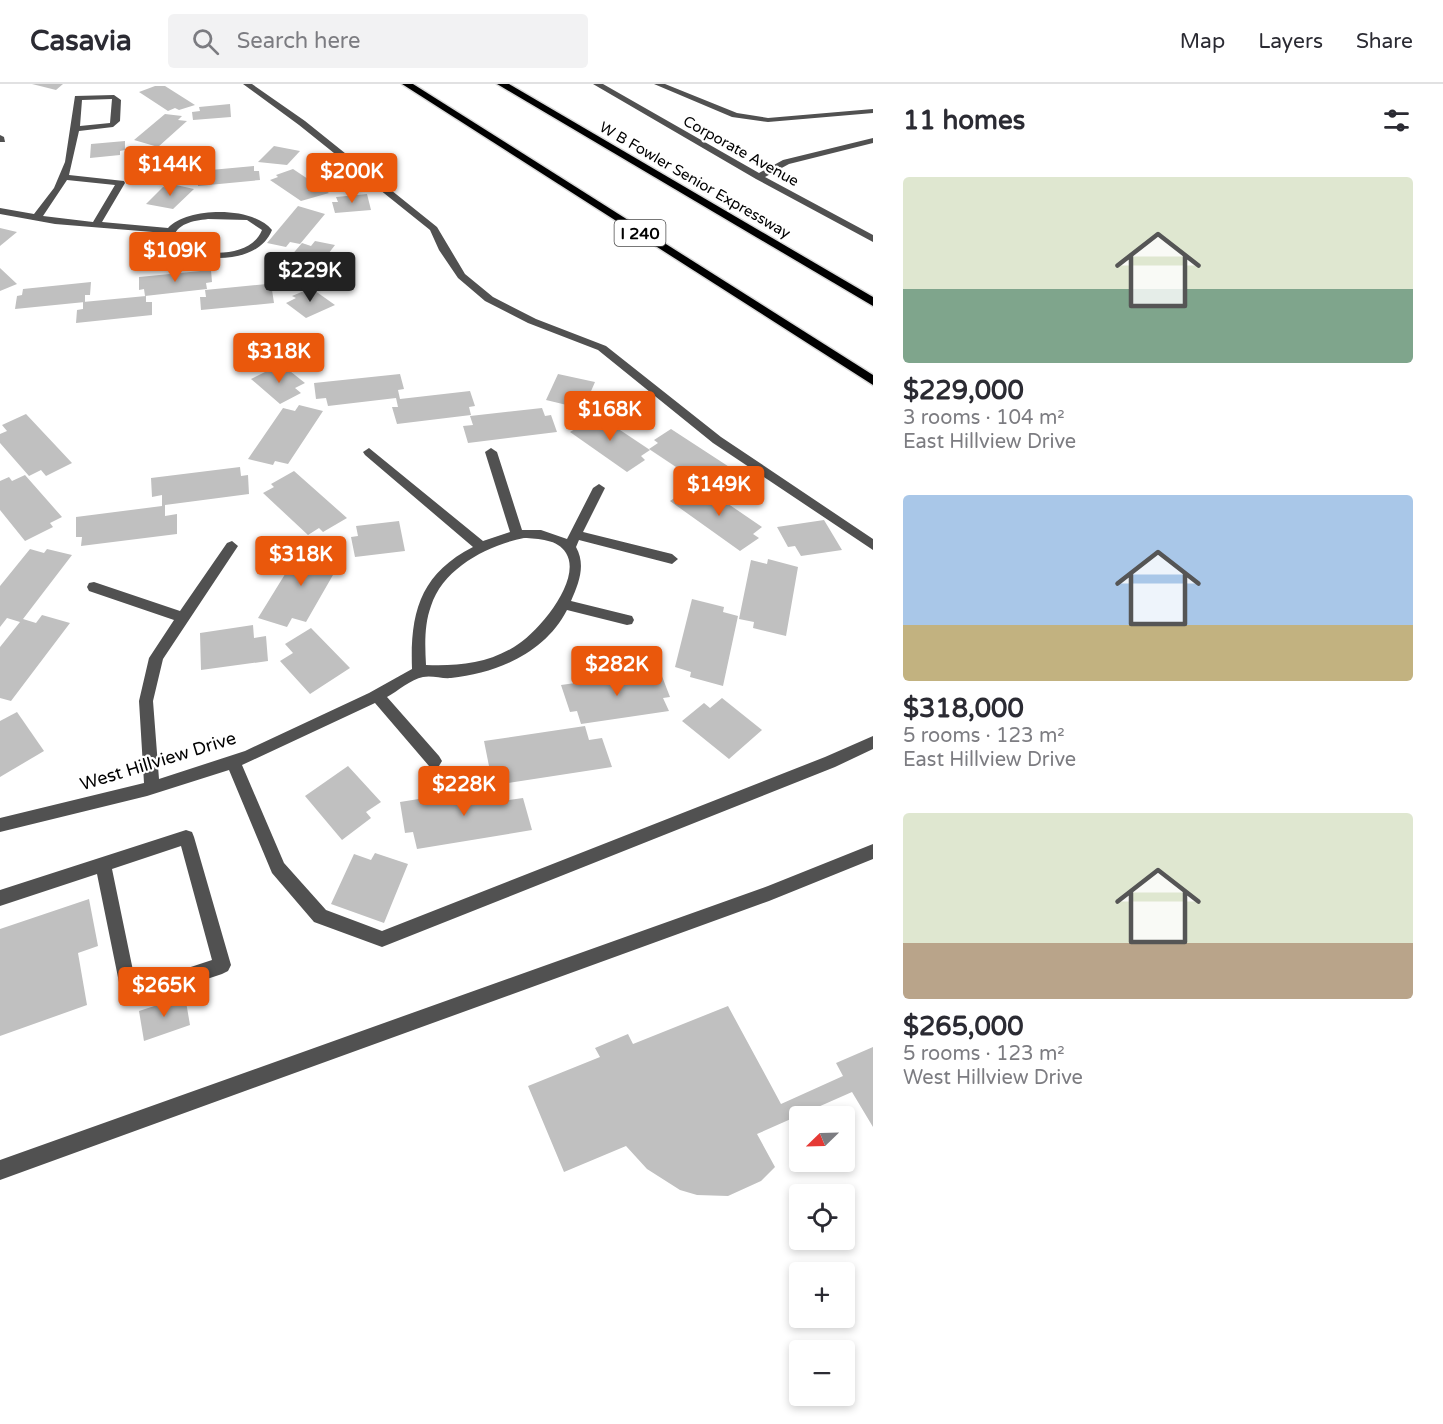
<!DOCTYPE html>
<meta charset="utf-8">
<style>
:root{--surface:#fff;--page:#f2f2f3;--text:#2b2b33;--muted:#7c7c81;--line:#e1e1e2;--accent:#ea580c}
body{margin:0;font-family:"Varela Round",sans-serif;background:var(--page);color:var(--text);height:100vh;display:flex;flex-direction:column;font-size:22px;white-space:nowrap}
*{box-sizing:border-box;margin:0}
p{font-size:20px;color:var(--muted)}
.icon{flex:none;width:33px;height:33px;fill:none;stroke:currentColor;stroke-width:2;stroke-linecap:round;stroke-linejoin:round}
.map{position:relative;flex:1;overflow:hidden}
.panel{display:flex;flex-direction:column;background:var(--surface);width:570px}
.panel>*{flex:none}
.needle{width:39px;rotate:247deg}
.controls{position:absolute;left:789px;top:1022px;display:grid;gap:12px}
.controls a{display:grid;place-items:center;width:66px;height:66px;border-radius:6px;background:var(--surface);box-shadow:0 3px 9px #0003;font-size:30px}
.price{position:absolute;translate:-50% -51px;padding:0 14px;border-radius:6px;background:var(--accent);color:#fff;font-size:20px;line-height:39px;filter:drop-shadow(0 2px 3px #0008)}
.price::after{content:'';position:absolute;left:50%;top:36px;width:18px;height:14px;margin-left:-9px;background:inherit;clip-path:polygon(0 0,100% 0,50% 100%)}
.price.current{background:#222;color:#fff}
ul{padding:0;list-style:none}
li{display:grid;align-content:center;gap:12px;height:318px;padding:0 30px}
li span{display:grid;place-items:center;height:186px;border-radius:6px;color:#555}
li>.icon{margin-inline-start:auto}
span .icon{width:108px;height:108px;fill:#fffc;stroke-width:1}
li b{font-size:26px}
h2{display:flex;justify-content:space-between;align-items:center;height:72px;padding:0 30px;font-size:26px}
header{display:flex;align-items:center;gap:36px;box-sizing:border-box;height:84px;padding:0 30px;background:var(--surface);border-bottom:2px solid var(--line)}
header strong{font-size:28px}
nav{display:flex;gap:33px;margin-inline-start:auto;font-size:21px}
.search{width:420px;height:54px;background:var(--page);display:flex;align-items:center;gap:15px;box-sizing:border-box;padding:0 21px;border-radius:6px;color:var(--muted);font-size:22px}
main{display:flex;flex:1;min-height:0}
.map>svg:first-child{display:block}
.building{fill:#c0c0c0}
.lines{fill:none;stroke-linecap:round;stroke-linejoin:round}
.highway-casing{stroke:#dbdbdb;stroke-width:3}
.minor{fill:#515151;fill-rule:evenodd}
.highway{fill:#000;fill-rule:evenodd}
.labels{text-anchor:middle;stroke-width:4.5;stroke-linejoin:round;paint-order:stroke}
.far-street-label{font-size:15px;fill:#000;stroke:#fff}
.shield{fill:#fff;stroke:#4c4c4c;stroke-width:1.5}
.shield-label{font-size:16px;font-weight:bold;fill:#000}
.street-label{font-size:18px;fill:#000;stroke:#fff}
</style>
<header>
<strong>Casavia</strong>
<div class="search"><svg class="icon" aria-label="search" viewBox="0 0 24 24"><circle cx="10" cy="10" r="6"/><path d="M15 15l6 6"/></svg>Search here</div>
<nav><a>Map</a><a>Layers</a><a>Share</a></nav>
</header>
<main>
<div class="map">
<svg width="873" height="1340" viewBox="0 0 873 1340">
<rect width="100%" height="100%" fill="#fff"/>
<!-- building -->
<g class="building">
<path d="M32,0h31l-7,6z"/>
<path d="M155,2h10l30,19 -16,5 -4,-2 -7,3 -29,-19z"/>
<path d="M230,20l1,13 -38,3 -1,-8 8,-1 -1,-4z"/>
<path d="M165,30l17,2 -4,4 9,1 -29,26 -24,-7z"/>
<path d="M125,57v9l-5,1v4l-30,3 1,-14z"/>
<path d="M274,62l26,5 -13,14 -29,-3z"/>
<path d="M154,67l29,21 -10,3 5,3 -18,6 -34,-26z"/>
<path d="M254,82v5h5l1,9 -62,6v-5l-8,1 -1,-10z"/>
<path d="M293,85l36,24 -28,8 -31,-21 8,-3 -2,-2z"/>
<path d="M176,101l18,4 -21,20 -27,-5 17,-17 10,2z"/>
<path d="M367,110l4,16 -36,3 -3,-11h6l-2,-5z"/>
<path d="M298,122l27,8 -25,30 -10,-2 -4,5 -19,-4z"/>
<path d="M0,144l17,4 -17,14z"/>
<path d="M315,157l20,4 -29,38 -11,-3 -2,3 -21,-5 30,-35 9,3z"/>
<path d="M0,184l17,16 -17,7z"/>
<path d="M211,186l1,12 -6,1 1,6 -62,7 -1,-7 -5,1v-13z"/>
<path d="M91,198l-1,13h-5v7l-70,7 2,-13 5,-1 1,-6z"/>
<path d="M267,200l1,7 4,-1 2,13 -73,7 -1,-13h6l-1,-7z"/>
<path d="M311,204l24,17 -29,13 -20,-15 10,-5 -4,-2z"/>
<path d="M146,212v6h6v13l-76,8 1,-13 6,-1v-7z"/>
<path d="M281,280l24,19 -10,5 6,5 -21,11 -29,-25z"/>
<path d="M400,290l4,15 -6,1 2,9 70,-8 5,15 -6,1 2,8 -74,9 -5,-17h6l-2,-9 -68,8 -2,-8 -10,1 -2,-16z"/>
<path d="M558,290l37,8 -10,23 -13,-3 -1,4 -25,-6z"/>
<path d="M299,321l24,6 -35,53 -13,-3 -2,4 -25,-6 35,-51 12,3z"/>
<path d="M542,324l3,8 6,-1 6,17 -89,11 -5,-17 10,-1 -3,-9z"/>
<path d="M593,328l57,38 -9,6 4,4 -18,12 -57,-40 10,-6 -5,-3z"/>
<path d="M26,330l46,49 -26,13 -5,-6 -12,6 -29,-33v-9l7,-3 -5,-6z"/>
<path d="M671,345l66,43 -18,12 -5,-3 -8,6 -57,-38 9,-6 -4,-3z"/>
<path d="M240,383l1,9 7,-1 1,19 -84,11v11l12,-2v20l-96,12 1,-9h-6v-20l86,-11v-11l-10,2 -1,-19z"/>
<path d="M294,387l53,47 -24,14 -4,-4 -11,7 -45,-42 11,-6 -3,-3z"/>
<path d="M25,391l37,42 -12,6 3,4 -28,14 -25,-31v-29l9,-4 3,4z"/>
<path d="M702,402l60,41 -9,7 6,4 -19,13 -70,-50 18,-12 5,3z"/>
<path d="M824,436l18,30 -41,6 -6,-10 -7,1 -11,-20z"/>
<path d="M399,437l6,30 -50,6 -4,-20 7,-1 -2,-10z"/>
<path d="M303,461l27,7 -3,5 14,4 -35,61 -14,-4 -5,9 -29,-9z"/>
<path d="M30,465l14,4 3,-4 25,6 -49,64 13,4 6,-8 28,8 -59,78 -11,-3v-51l20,-25 -13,-4 -7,9v-41z"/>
<path d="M768,475l30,8 -12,69 -33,-8 1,-6 -15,-3 12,-59 16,4z"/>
<path d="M692,515l32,8 -1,5 15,4 -15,70 -33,-9 1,-5 -16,-5z"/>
<path d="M253,541l1,13 12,-2 2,25 -67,9 -1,-37z"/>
<path d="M311,544l39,40 -40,26 -30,-33 13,-8 -8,-9z"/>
<path d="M660,587l10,26 -7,1 6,13 -88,13 -4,-13 -7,1 -9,-27z"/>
<path d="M722,614l40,32 -33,29 -47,-38 22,-18 6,5z"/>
<path d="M17,628l27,39 -44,26v-56z"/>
<path d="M585,642l4,14 13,-2 10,29 -110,17 -4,-15 -8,2 -6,-30z"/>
<path d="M348,682l33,36 -15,10 5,6 -29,22 -37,-44z"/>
<path d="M506,701l3,15 14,-2 9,32 -115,19 -4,-17 -8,1 -5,-31z"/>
<path d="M375,769l33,11 -24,59 -53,-19 23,-50 17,6z"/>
<path d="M89,815l9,47 -20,7 9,52 -87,31v-107z"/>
<path d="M185,912l5,29 -46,16 -5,-30z"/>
<path d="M728,922l53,98 62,-28 -7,-13 37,-16v80l-21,-35 -95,42 18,33 -14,14 -33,15 -31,-1 -17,-5 -33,-21 -21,-23 -62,26 -36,-86 72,-29 -5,-9 33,-14 5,10z"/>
</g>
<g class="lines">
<!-- highway casing -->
<g class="highway-casing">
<g id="highway">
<path d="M402,0h11l460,291v10z"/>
<path d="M497,0h12l364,213v9z"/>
</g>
</g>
<!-- minor -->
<g class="minor">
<path d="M243,0h9l53,37 132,106 28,47 28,23 43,22 70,27 115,91 152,102v11l-160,-107 -115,-93 -70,-27 -43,-22 -27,-23 -19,-28 -9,-20 -131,-105z"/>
<path d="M593,0h10l156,89 24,-13 90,-22v5l-84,21 -24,13 108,58v7l-117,-63z"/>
<path d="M654,0h11l72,29 31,5 105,-9v4l-105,9 -36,-5z"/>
<path d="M114,11l7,5 -1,21 -7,6 -34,4 -10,44 55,6 1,2 -23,39 66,6c20,-21 85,-22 104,2 -15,38 -81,32 -108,13l1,-10 -110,-9 -55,-10v-6l34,6 20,-26 11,-26 10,-66zM112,15l-2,24 -30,3 2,-26zM67,96l48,5 -22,37 -50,-6zM208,135l39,1 15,10c-12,31 -68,26 -90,10 5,-17 20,-19 36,-21z"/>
<path d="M0,51l4,2 1,5h-5z"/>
<path d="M369,364l114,93 27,-9 -25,-80 6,-4 6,4 25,78h19l26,9 26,-51 6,-4 6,4 -22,44 89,22 6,5 -6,5 -93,-24 -3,7c10,18 3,36 -5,54l61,15 2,4 -2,4 -5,1 -60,-15c-22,43 -70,63 -116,68 -9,1 -19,-3 -28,-1 -12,2 -25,14 -36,20l52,59 3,5 -3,5 -5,1 -5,-1 -54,-63 -133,62 42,98 42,47 56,21 443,-174 48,-21v13l-38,18 -453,180 -68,-25 -42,-49 -43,-103 -82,26 -147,36v-14l144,-35 -5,-82 10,-43 25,-38 -85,-29 -2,-4 2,-4 5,-1 86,29 47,-68 5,-2 6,5 -75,113 -10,42 6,78 86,-28 124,-58 43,-24c-2,-56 8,-95 61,-122l-108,-92 -2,-3zM524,454c14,1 34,1 42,15 17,27 -29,81 -52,94 -28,17 -57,19 -88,18 -1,-19 -2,-40 5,-59 12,-38 57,-61 93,-68z"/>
<path d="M186,746l6,2 2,5 37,128 -3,6 -6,3 -93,31 -6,-3 -26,-128 -97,32v-16zM181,762l31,114 -76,25 -24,-116z"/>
<path d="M873,760v15l-104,42 -769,279v-20l768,-274z"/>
</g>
<!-- highway -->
<use href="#highway" class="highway"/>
</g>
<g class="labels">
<!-- far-street labels -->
<g class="far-street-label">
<text transform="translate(741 67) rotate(29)" y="5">Corporate Avenue</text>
<text transform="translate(695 96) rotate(30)" y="5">W B Fowler Senior Expressway</text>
</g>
<!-- shield labels -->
<rect class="shield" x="614.5" y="136" width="51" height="26" rx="4.5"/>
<g class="shield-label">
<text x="640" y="155">I 240</text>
</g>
<!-- street labels -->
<g class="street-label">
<text transform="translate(158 677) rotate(-17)" y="6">West Hillview Drive</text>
</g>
</g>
</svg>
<div class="controls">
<a><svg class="needle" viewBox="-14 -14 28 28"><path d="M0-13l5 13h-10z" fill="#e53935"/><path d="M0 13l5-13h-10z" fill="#7c7c81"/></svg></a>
<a><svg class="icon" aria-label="locate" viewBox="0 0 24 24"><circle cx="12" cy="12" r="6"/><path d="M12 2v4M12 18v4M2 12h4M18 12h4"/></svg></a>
<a>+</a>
<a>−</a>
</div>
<b class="price" style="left:170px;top:113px">$144K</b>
<b class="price" style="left:352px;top:120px">$200K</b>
<b class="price" style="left:175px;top:199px">$109K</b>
<b class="price current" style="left:310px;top:219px">$229K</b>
<b class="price" style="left:279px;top:300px">$318K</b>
<b class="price" style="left:610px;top:358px">$168K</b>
<b class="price" style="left:719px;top:433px">$149K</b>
<b class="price" style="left:301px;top:503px">$318K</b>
<b class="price" style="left:617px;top:613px">$282K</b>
<b class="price" style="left:464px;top:733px">$228K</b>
<b class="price" style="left:164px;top:934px">$265K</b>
</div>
<section class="panel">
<h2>11 homes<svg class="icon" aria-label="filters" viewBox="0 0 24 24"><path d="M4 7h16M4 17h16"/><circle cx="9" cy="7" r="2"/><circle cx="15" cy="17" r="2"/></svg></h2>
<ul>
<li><span style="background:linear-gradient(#dfe7d0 60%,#7fa58c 0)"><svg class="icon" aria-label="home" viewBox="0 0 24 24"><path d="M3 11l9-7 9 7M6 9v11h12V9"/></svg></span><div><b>$229,000</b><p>3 rooms · 104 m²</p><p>East Hillview Drive</p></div></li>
<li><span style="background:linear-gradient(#a9c7e8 70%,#c2b280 0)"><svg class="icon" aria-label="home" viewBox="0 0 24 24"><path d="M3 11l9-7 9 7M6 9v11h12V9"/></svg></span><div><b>$318,000</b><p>5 rooms · 123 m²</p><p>East Hillview Drive</p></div></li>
<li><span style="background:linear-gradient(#dfe7d0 70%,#b9a48a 0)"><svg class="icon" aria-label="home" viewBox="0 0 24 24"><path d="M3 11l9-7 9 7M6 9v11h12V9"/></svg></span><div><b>$265,000</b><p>5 rooms · 123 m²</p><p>West Hillview Drive</p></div></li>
</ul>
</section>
</main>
